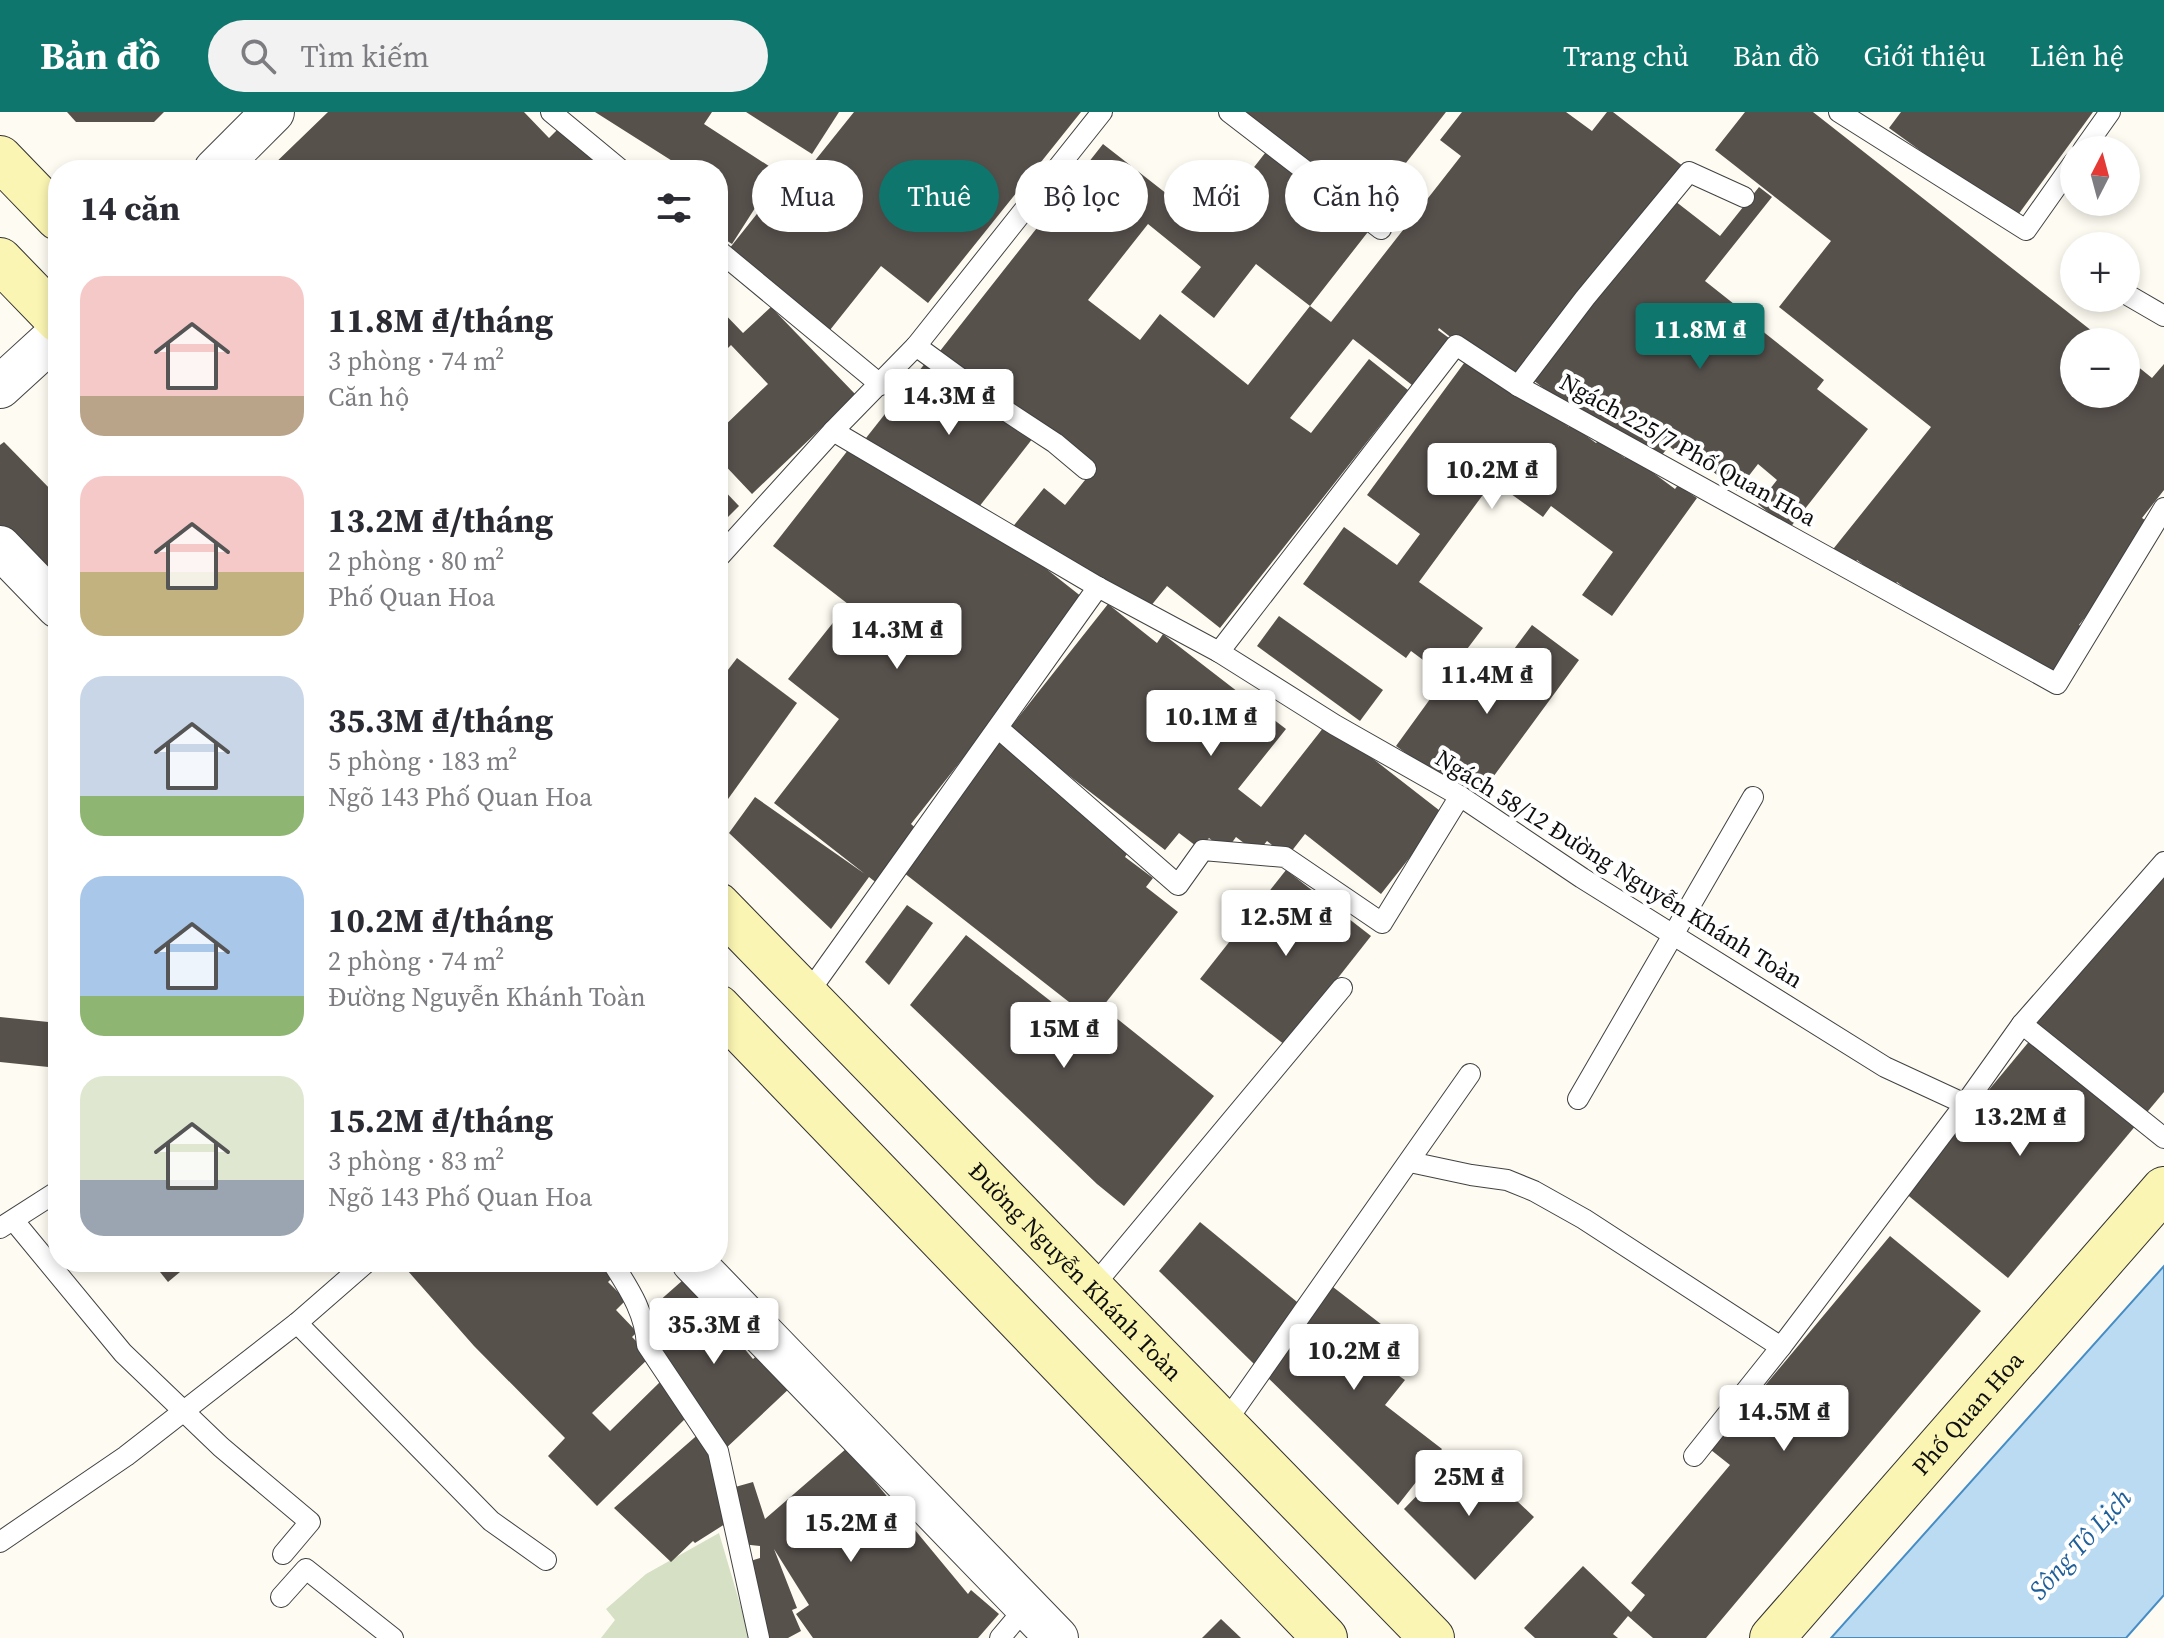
<!DOCTYPE html>
<html lang="vi">
<meta charset="utf-8">
<style>
:root{--surface:#fff;--page:#f2f2f3;--text:#2b2b33;--muted:#7c7c81;--accent:#0f766e}
body{margin:0;font-family:"Source Serif 4",serif;background:var(--page);color:var(--text);height:100vh;display:flex;flex-direction:column;font-size:30px;white-space:nowrap}
*{box-sizing:border-box;margin:0}
p{font-size:26px;color:var(--muted)}
.icon{flex:none;width:44px;height:44px;fill:none;stroke:currentColor;stroke-width:2;stroke-linecap:round;stroke-linejoin:round}
.map{position:relative;flex:1;overflow:hidden}
.panel{position:absolute;left:48px;top:48px;width:680px;height:1112px;display:flex;flex-direction:column;background:var(--surface);border-radius:32px;box-shadow:0 4px 12px #0003}
.panel>*{flex:none}
.guide{position:absolute;left:752px;top:48px;width:760px;height:72px;display:flex;gap:16px}
.needle{width:52px;rotate:6deg}
.fabs{position:absolute;left:2060px;top:24px;display:grid;gap:16px}
.fabs a{display:grid;place-items:center;width:80px;height:80px;border-radius:50%;background:var(--surface);box-shadow:0 4px 12px #0003;font-size:40px}
.price{position:absolute;translate:-50% -68px;padding:0 18px;border-radius:8px;background:#fff;color:#222;font-size:26px;line-height:52px;filter:drop-shadow(0 2px 4px #0008)}
.price::after{content:'';position:absolute;left:50%;top:48px;width:24px;height:18px;margin-left:-12px;background:inherit;clip-path:polygon(0 0,100% 0,50% 100%)}
.price.current{background:var(--accent);color:#fff}
ul{padding:0;list-style:none}
li{display:flex;align-items:center;gap:24px;height:200px;padding:0 32px}
li span{display:grid;place-items:center;flex:none;width:224px;height:160px;border-radius:24px;color:#555}
li>.icon{margin-inline-start:auto}
span .icon{width:96px;height:96px;fill:#fffc;stroke-width:1}
li b{font-size:34px}
h2{display:flex;justify-content:space-between;align-items:center;height:96px;padding:0 32px;font-size:34px}
.pill{padding:0 28px;border-radius:36px;background:var(--surface);box-shadow:0 4px 12px #0003;font-size:28px;line-height:72px}
.pill.current{background:var(--accent);color:#fff}
header{display:flex;align-items:center;gap:48px;box-sizing:border-box;height:112px;padding:0 40px;background:var(--accent);color:#fff}
header strong{font-size:38px}
nav{display:flex;gap:44px;margin-inline-start:auto;font-size:28px}
.search{width:560px;height:72px;background:var(--page);display:flex;align-items:center;gap:20px;box-sizing:border-box;padding:0 28px;border-radius:44px;color:var(--muted);font-size:30px}
.map>svg:first-child{display:block}
.cemetery{fill:#d6e0c4}
.water{fill:#badbf2;stroke:#468dc5;stroke-width:2}
.building{fill:#57514c}
.lines{fill:none;stroke-linecap:round;stroke-linejoin:round}
.lane-casing{stroke:#424242;stroke-width:22}
.street-casing{stroke:#424242;stroke-width:44}
.secondary-casing{stroke:#313131;stroke-width:46}
.lane{stroke:#fff;stroke-width:20}
.street{stroke:#fff;stroke-width:42}
.secondary{stroke:#faf5b2;stroke-width:44}
.labels{text-anchor:middle;stroke-width:8;stroke-linejoin:round;paint-order:stroke}
.street-label{font-size:24px;fill:#0f0f0f;stroke:#fff}
.water-label{font-size:26px;font-style:italic;fill:#20609a;stroke:#fff}
</style>
<header>
<strong>Bản đồ</strong>
<div class="search"><svg class="icon" aria-label="search" viewBox="0 0 24 24"><circle cx="10" cy="10" r="6"/><path d="M15 15l6 6"/></svg>Tìm kiếm</div>
<nav><a>Trang chủ</a><a>Bản đồ</a><a>Giới thiệu</a><a>Liên hệ</a></nav>
</header>
<div class="map">
<svg width="2164" height="1526" viewBox="0 0 2164 1526">
<rect width="100%" height="100%" fill="#fefcf2"/>
<!-- cemetery -->
<path class="cemetery" d="M719,1421l31,105h-149l14,-18 -9,-11 40,-35z"/>
<!-- water -->
<path class="water" d="M2164,1154v329l-38,43h-295z"/>
<!-- building -->
<g class="building">
<path d="M67,0h97l-10,10h-78z"/>
<path d="M328,0h196l25,26 14,-14 53,46h-348z"/>
<path d="M595,0h117l-8,12 74,48 -46,72 -14,-9v-65h-44l3,-6z"/>
<path d="M746,0h93l-27,42z"/>
<path d="M854,0h227l-153,191 -47,-37 -55,69 -101,-81 55,-69 9,8z"/>
<path d="M1246,0h200l-81,103 -124,-97z"/>
<path d="M1462,0h104l26,19 15,-19h6l71,55 -167,213 -54,-33 -24,-19 -1,2 11,8 -37,47 -59,-46 -63,79 21,15 58,-74 39,31 -188,238 -53,-42 -17,21 -18,-13 -5,7 -116,-72 33,-41 21,17 28,-35 -153,-119 163,-207 105,82 61,-78 102,80 -61,78 -54,-42 -42,54 -33,-26 20,-25 -53,-43 -60,76 52,40 20,-26 88,71 62,-79 21,16 130,-166 -21,-16z"/>
<path d="M1745,0h68l293,230h-32v52h52v-37l26,21 12,-14v126l-22,28 9,6 -19,34 -53,67 7,5 -39,48 -53,-41 -5,7 -54,-32 -38,-30 -4,6 -36,-28 -6,9 -21,-16 101,-126 -152,-120 52,-66 -116,-91z"/>
<path d="M1901,0h192l-78,107 -126,-91z"/>
<path d="M1759,75l13,10 -67,84 58,46 -2,3 63,50 -7,9 51,40 -79,100 -31,-25 19,-24 -19,-16 -21,27 -46,-37 -5,6 -17,-14 -11,14 -40,-31 -3,5 -22,-7 -60,-47 142,-179 45,35z"/>
<path d="M718,195l25,26 28,-26 85,88 -104,99 -34,-36v-26l50,-48 -37,-39 -8,8 -5,-5z"/>
<path d="M1470,243l99,72 1,-3 26,19 3,-3 26,18 3,-4 47,35 3,-4 19,13 -85,118 -30,-21 31,-43 -62,-46 -8,11 -50,-36 -74,101 64,46 -37,49 -35,-26 -5,7 -103,-74 41,-57 53,38 23,-31 -53,-39z"/>
<path d="M930,245l103,81 -58,74 -57,-33 -52,-41z"/>
<path d="M4,330l54,55v96l-58,-60v-88z"/>
<path d="M852,333l70,51 5,-7 56,30 104,82 -176,223 9,8 -42,52 -9,-7 -38,52 -102,-96 26,-36 110,77 -91,-71 65,-84 -51,-40 60,-75 -75,-58z"/>
<path d="M718,372l21,22 -21,21z"/>
<path d="M1108,492l49,39 6,-9 123,95 -48,60 23,18 66,-84 117,91 -63,80 -76,-60 -18,23 -20,-16 -10,12 -21,-16 -10,14 -17,-13 -9,11 -21,-16 -14,17 -156,-121z"/>
<path d="M1279,504l104,74 -23,31 -103,-75z"/>
<path d="M1532,513l47,35 -105,143 -78,-57 50,-69 31,22z"/>
<path d="M737,546l60,45 -79,110v-130z"/>
<path d="M1000,629l129,110 -4,6 28,21 -7,9 32,25 -86,108 -193,-151z"/>
<path d="M2164,755v225l-21,25 -113,-94z"/>
<path d="M1286,758l85,66 -86,109 -85,-66z"/>
<path d="M907,793l26,18 -44,62 -24,-23z"/>
<path d="M966,823l110,86 -5,6 22,17 22,-27 99,79 -90,110 -27,-22 -187,-179z"/>
<path d="M0,905l58,6v45l-58,-6z"/>
<path d="M2032,926l105,86 -129,154 -104,-86z"/>
<path d="M1200,1110l102,84 -48,58 -95,-93z"/>
<path d="M1890,1124l91,75 -275,327h-53l-25,-22 -15,18 5,4h-83l-11,-10 59,-62 48,46 14,-17 -14,-12 99,-118 -19,-15z"/>
<path d="M152,1150h40l-24,20z"/>
<path d="M400,1150h200l14,14 -6,6 18,18 -10,10 21,22 -5,5 19,19 -59,57 18,18 50,-49 31,31 -94,93 -49,-50 17,-18 -91,-92z"/>
<path d="M683,1168l24,24 46,55 7,-6 32,33 -69,65 -71,-102 14,-11 -17,-28z"/>
<path d="M1333,1175l75,58 -19,24 16,11 -20,25 57,44 -44,56 -134,-131z"/>
<path d="M702,1319l12,24 11,69 -30,19 -2,-2 -22,21 -57,-54z"/>
<path d="M847,1336l121,146 3,-4 28,24 -21,24h-165l-17,-24 13,-9 -35,-56 23,59 -5,2 9,21 -13,7h-23l-21,-75 16,-5v-12l-19,-2 -13,-55 25,-7 12,37z"/>
<path d="M1450,1349l32,30 12,-12 40,38 -59,63 -71,-71z"/>
<path d="M1221,1507l20,19h-39z"/>
</g>
<g class="lines">
<!-- lane casing -->
<g class="lane-casing">
<g id="lane">
<path d="M551,0l70,58"/>
<path d="M1229,0l152,117"/>
<path d="M1839,0l187,118 48,-68"/>
<path d="M2083,38l27,-38"/>
<path d="M718,138l163,135"/>
<path d="M2126,182l38,22"/>
<path d="M916,234l81,59 58,38 31,26"/>
<path d="M1518,274l67,-88 104,-126 55,25"/>
<path d="M833,319l265,156 121,65 116,73 125,71 122,82 303,189 80,37"/>
<path d="M718,446l115,-127 83,-85 186,-234"/>
<path d="M1219,540l237,-307 62,41 539,298 107,-176"/>
<path d="M998,616l180,157 25,-35 82,7 97,66 78,-127"/>
<path d="M806,884l292,-409"/>
<path d="M2022,912l142,114"/>
<path d="M1578,987l175,-302"/>
<path d="M1410,1050l61,13 36,5 27,11 50,28 197,128"/>
<path d="M14,1109l109,132 98,94 89,75 -27,32"/>
<path d="M0,1116l58,-37"/>
<path d="M612,1150c17,27 33,50 35,83l71,106 41,187"/>
<path d="M1091,1177l251,-301"/>
<path d="M297,1211l194,198 55,39"/>
<path d="M1225,1311l245,-349"/>
<path d="M1694,1344l87,-109 184,-243 57,-80 142,-162"/>
<path d="M0,1430l126,-86 171,-133 70,-61"/>
<path d="M281,1485l25,-28 87,69"/>
<path d="M1000,1526l27,-32"/>
</g>
</g>
<!-- street casing -->
<g class="street-casing">
<g id="street">
<path d="M215,58l58,-58"/>
<path d="M0,275l58,-53"/>
<path d="M0,435l58,60"/>
<path d="M693,1150l364,376"/>
</g>
</g>
<!-- secondary casing -->
<g class="secondary-casing">
<g id="secondary">
<path d="M0,46l58,60"/>
<path d="M0,148l58,60"/>
<path id="s1" d="M718,793l714,733"/>
<path d="M718,895l607,631"/>
<path id="s2" d="M1772,1526l392,-449"/>
</g>
</g>
<!-- lane -->
<use href="#lane" class="lane"/>
<!-- street -->
<use href="#street" class="street"/>
<!-- secondary -->
<use href="#secondary" class="secondary"/>
</g>
<g class="labels">
<!-- street labels -->
<g class="street-label">
<text transform="translate(1688 338) rotate(29)" y="8">Ngách 225/7 Phố Quan Hoa</text>
<text transform="translate(1619 757) rotate(32)" y="8">Ngách 58/12 Đường Nguyễn Khánh Toàn</text>
<text dy="8" stroke="none"><textPath href="#s1" startOffset="512">Đường Nguyễn Khánh Toàn</textPath></text>
<text dy="8" stroke="none"><textPath href="#s2" startOffset="298">Phố Quan Hoa</textPath></text>
</g>
<!-- water labels -->
<g class="water-label">
<text transform="translate(2080 1432) rotate(-48)" y="9">Sông Tô Lịch</text>
</g>
</g>
</svg>
<div class="fabs">
<a><svg class="needle" viewBox="-14 -14 28 28"><path d="M0-13l5 13h-10z" fill="#e53935"/><path d="M0 13l5-13h-10z" fill="#7c7c81"/></svg></a>
<a>+</a>
<a>−</a>
</div>
<b class="price current" style="left:1700px;top:259px">11.8M ₫</b>
<b class="price" style="left:949px;top:325px">14.3M ₫</b>
<b class="price" style="left:1492px;top:399px">10.2M ₫</b>
<b class="price" style="left:897px;top:559px">14.3M ₫</b>
<b class="price" style="left:1487px;top:604px">11.4M ₫</b>
<b class="price" style="left:1211px;top:646px">10.1M ₫</b>
<b class="price" style="left:1286px;top:846px">12.5M ₫</b>
<b class="price" style="left:1064px;top:958px">15M ₫</b>
<b class="price" style="left:2020px;top:1046px">13.2M ₫</b>
<b class="price" style="left:714px;top:1254px">35.3M ₫</b>
<b class="price" style="left:1354px;top:1280px">10.2M ₫</b>
<b class="price" style="left:1784px;top:1341px">14.5M ₫</b>
<b class="price" style="left:1469px;top:1406px">25M ₫</b>
<b class="price" style="left:851px;top:1452px">15.2M ₫</b>
<div class="guide">
<a class="pill">Mua</a>
<a class="pill current">Thuê</a>
<a class="pill">Bộ lọc</a>
<a class="pill">Mới</a>
<a class="pill">Căn hộ</a>
</div>
<section class="panel">
<h2>14 căn<svg class="icon" aria-label="filters" viewBox="0 0 24 24"><path d="M4 7h16M4 17h16"/><circle cx="9" cy="7" r="2"/><circle cx="15" cy="17" r="2"/></svg></h2>
<ul>
<li><span style="background:linear-gradient(#f6c9c9 75%,#b9a48a 0)"><svg class="icon" aria-label="home" viewBox="0 0 24 24"><path d="M3 11l9-7 9 7M6 9v11h12V9"/></svg></span><div><b>11.8M ₫/tháng</b><p>3 phòng · 74 m²</p><p>Căn hộ</p></div></li>
<li><span style="background:linear-gradient(#f6c9c9 60%,#c2b280 0)"><svg class="icon" aria-label="home" viewBox="0 0 24 24"><path d="M3 11l9-7 9 7M6 9v11h12V9"/></svg></span><div><b>13.2M ₫/tháng</b><p>2 phòng · 80 m²</p><p>Phố Quan Hoa</p></div></li>
<li><span style="background:linear-gradient(#c9d6e8 75%,#8fb573 0)"><svg class="icon" aria-label="home" viewBox="0 0 24 24"><path d="M3 11l9-7 9 7M6 9v11h12V9"/></svg></span><div><b>35.3M ₫/tháng</b><p>5 phòng · 183 m²</p><p>Ngõ 143 Phố Quan Hoa</p></div></li>
<li><span style="background:linear-gradient(#a9c7e8 75%,#8fb573 0)"><svg class="icon" aria-label="home" viewBox="0 0 24 24"><path d="M3 11l9-7 9 7M6 9v11h12V9"/></svg></span><div><b>10.2M ₫/tháng</b><p>2 phòng · 74 m²</p><p>Đường Nguyễn Khánh Toàn</p></div></li>
<li><span style="background:linear-gradient(#dfe7d0 65%,#9aa5b1 0)"><svg class="icon" aria-label="home" viewBox="0 0 24 24"><path d="M3 11l9-7 9 7M6 9v11h12V9"/></svg></span><div><b>15.2M ₫/tháng</b><p>3 phòng · 83 m²</p><p>Ngõ 143 Phố Quan Hoa</p></div></li>
</ul>
</section>
</div>
